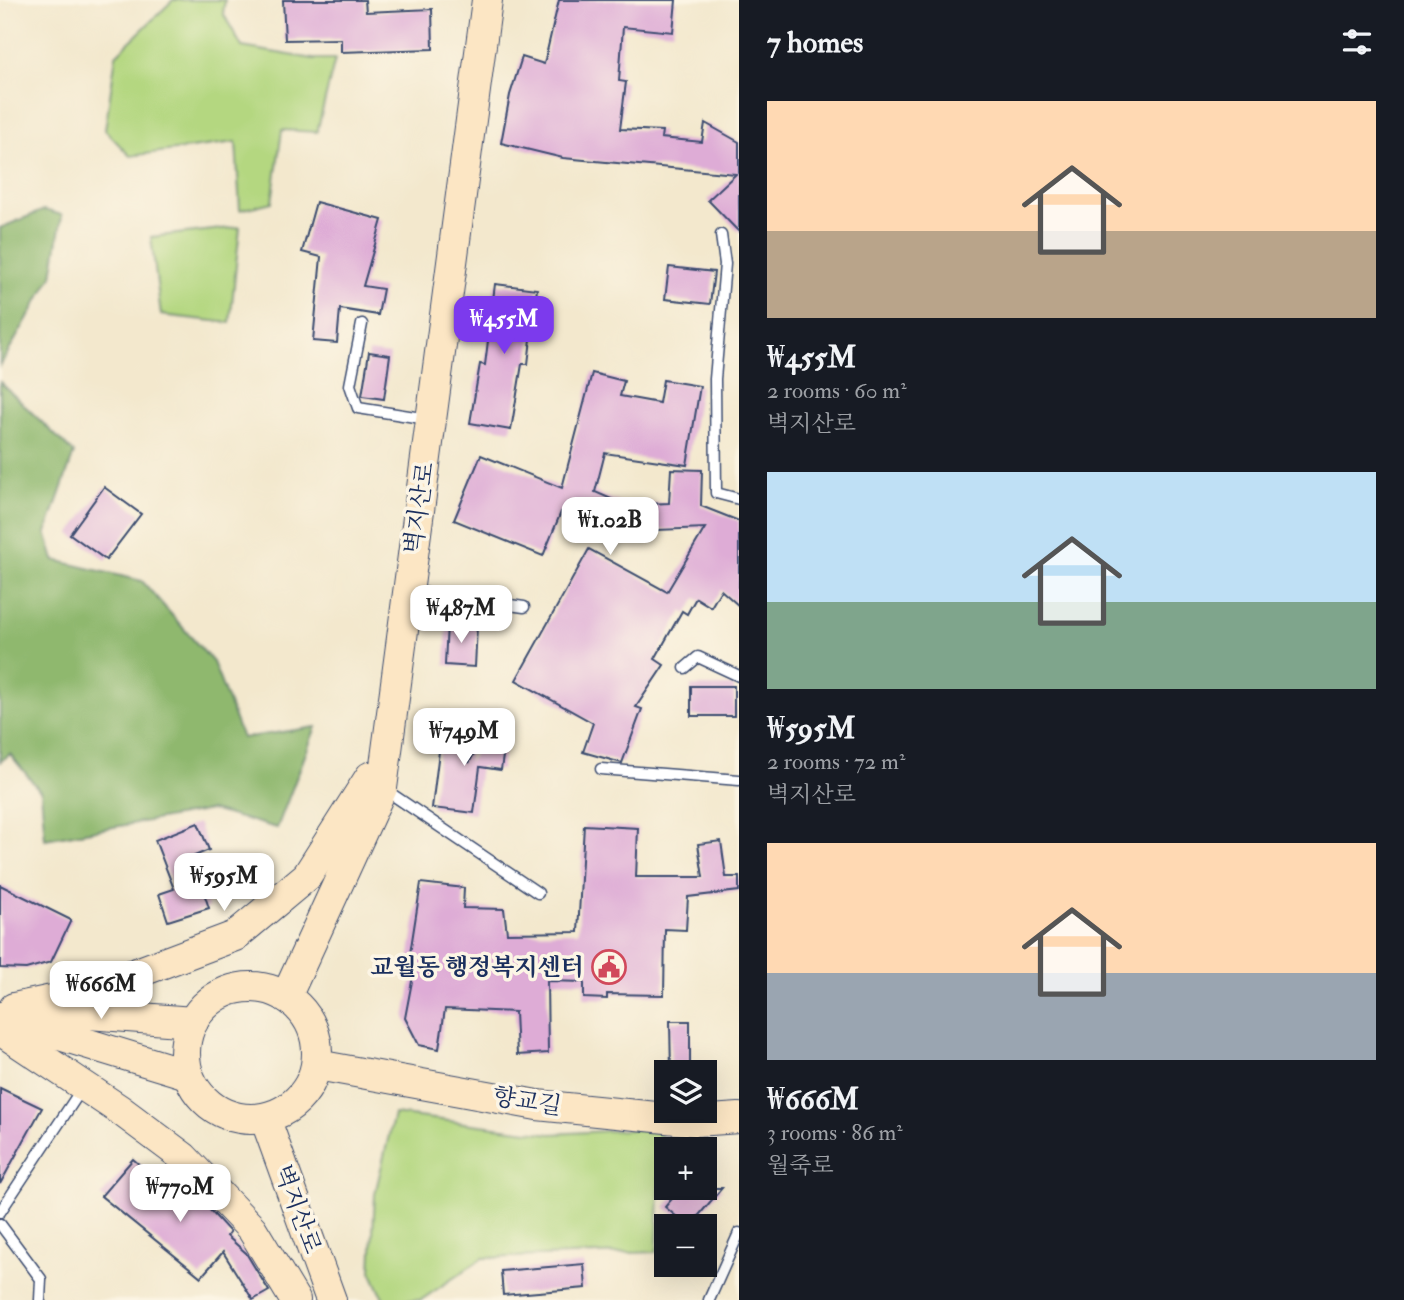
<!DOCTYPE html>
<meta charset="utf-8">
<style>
:root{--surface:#171b24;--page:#242831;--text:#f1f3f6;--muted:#9ea1a6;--accent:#7c3aed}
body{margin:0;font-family:"IM FELL Double Pica","Noto Serif KR",serif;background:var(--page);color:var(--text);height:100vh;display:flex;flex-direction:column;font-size:26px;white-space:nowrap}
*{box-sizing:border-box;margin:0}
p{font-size:23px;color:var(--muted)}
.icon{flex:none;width:38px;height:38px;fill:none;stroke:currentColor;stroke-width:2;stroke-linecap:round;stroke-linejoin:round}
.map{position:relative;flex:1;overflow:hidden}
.side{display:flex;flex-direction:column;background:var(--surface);width:665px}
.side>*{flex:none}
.buttons{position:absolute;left:654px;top:1060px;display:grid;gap:14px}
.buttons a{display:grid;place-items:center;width:63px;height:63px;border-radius:0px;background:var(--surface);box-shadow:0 7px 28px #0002;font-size:35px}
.price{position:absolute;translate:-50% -60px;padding:0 16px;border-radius:14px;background:#fff;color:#222;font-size:23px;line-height:46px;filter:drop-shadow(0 2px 4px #0008)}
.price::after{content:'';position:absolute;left:50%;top:42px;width:21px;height:16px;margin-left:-10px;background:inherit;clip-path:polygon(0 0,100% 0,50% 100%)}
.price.selected{background:var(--accent);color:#fff}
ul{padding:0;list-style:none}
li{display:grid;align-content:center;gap:14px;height:371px;padding:0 28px}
li span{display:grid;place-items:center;height:217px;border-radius:0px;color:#555}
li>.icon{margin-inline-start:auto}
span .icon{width:126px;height:126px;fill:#fffc;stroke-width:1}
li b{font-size:30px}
h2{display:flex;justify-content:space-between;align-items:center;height:84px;padding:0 28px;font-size:30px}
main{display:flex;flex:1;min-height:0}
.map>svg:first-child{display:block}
.green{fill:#b4d780;stroke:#68836f;stroke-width:2}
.forest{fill:#8fb86e;stroke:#557466;stroke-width:2}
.building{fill:#deacd6}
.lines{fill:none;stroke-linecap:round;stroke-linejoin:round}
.lane-casing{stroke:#3b4b6f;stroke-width:13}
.secondary-casing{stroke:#3b4b6f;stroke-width:32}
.lane{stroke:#fff;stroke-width:10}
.secondary{stroke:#fce6c4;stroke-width:30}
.labels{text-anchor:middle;stroke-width:7;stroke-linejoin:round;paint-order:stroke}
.street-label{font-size:24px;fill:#1b2f5e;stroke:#fcf5e5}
.poi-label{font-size:24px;font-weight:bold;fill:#1b2f5e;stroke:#fcf5e5;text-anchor:end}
</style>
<main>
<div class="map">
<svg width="739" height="1300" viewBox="0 0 739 1300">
<rect width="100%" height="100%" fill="#fcf5e5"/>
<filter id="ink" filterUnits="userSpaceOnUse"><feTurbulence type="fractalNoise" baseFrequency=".0143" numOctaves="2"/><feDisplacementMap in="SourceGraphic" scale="14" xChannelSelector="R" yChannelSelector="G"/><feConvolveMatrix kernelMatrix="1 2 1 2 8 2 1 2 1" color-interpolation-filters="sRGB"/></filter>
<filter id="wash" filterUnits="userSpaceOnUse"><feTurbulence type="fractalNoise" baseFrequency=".00686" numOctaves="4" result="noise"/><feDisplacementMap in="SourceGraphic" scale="28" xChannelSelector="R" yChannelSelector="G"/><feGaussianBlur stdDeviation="1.57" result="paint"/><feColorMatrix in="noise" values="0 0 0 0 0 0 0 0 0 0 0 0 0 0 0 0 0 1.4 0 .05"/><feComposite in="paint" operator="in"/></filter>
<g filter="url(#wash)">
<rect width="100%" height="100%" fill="#f3e8cd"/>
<!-- green -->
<g class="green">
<path d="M173,0h52l-2,13 19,34 71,12h22l-18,73 -35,-2 -10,72 -32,8 -4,-68 -106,14 -25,-26 11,-75z"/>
<path d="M240,227l-10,96 -69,-8 -10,-78z"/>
<path d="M394,1114l157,20 110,-6 -4,124 -174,6 -62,42h-37l-13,-29 4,-77z"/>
</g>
<!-- forest -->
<g class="forest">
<path d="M44,210l18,5 -10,61 -52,90v-138z"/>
<path d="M0,382l74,71 -28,80 8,27 88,21 71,81 29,76 74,-11 -39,101 -66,-18 -166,29 -4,-47 -31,-38 -10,8z"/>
</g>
<g id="blocks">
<!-- building -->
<g class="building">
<path d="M283,0h82l1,12 66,-3 1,40 -92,3v-13l-56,1z"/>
<path d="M559,0h117l-3,32 -50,-5 -4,54 7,1 -6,47 42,2 -1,7 41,4 3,-19 34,19v90l-31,-32 28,-26 -173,-16 -62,-15 9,-48 12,-38 22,7z"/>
<path d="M316,202l66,18 -19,66 20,3 -5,26 -38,-6 -3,34 -24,-2 8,-84 -19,-5z"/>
<path d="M669,267l45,5 -4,32 -45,-5z"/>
<path d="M495,284l42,5 -9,75h-6l-11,66 -41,-7 10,-59 5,1z"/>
<path d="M369,352l21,3 -6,44 -22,-3z"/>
<path d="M592,373l32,8 -4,15 39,7 4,-23 37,6 -13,79 -82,-12 -10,39 30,13 44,-2 2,-34 31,1 -1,36 38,15v85l-18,-16 -10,17 -15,-9 -9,16 -5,-3 -27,48 9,6 -28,42 6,2 -20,54 -39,-11 10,-29 -77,-43 73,-131 78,43 38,-64 -98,4 -46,-20 -18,44 -89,-36 27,-65 81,33z"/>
<path d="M104,487l37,27 -35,46 -36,-26z"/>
<path d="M447,623l30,2 -2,42 -30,-2z"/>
<rect x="691" y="686" width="43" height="30"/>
<path d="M442,727l29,3 -2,33 17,-31 20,3 -5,35 -21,-3 -6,46 -42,-5z"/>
<path d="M198,823l11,27 -17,7 17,51 -41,13 -9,-27 15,-5 -19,-49z"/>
<path d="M584,825l54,3 -2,49h67l-5,-33 23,-3 5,36h13v14l-51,6 -2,33 -21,-1 -1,66 -57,-1v5l-23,-1v-16l-37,-1 1,72 -31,2 -2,-43 -70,-3 -6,40 -20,-4 -14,-27 8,-42 -6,-3 14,-90 43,5 -1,20 41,1 3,24 71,-1z"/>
<path d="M0,885l71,35 -20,42 -25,7 -26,-1z"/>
<path d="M670,1021h20v52h-19z"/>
<path d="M0,1088l42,20 -42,76z"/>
<path d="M133,1159l24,21 7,-9 44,37 22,24 -3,4 19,17 23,38 -16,9 -30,-48 -22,25 -100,-81z"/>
<path d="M681,1188h41l-33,39 -24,-20z"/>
<path d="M584,1264l2,24 -83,7 -2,-24z"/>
</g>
</g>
</g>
<g filter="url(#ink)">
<use href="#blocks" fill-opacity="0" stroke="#3b4b6f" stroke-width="2"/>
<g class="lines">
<!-- lane casing -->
<g class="lane-casing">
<g id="lane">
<path d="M721,235l4,29 -10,115 1,114 23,6"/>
<path d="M362,324l-12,61 8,23 70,11"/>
<path d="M411,591l113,16"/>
<path d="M685,668l13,-11 41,19"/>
<path d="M601,769l138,11"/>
<path d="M384,789l154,104"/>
<path d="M0,1212l83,-125"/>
<path d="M0,1224l41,55 -1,21"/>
<path d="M709,1300l30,-67"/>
</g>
</g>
<!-- secondary casing -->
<g class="secondary-casing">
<g id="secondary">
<circle cx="251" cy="1053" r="66"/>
<path d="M286,997l96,-209 105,-788"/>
<path d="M14,1008l67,-14 154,-58 72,-60 63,-99"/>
<path d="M49,1011l144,11"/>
<path d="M0,1017l187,57"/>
<path d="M0,1030l120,80 63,47 69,72 43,71"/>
<path d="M317,1065l220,40 159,16 43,-3"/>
<path d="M265,1118l66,182"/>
</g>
</g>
<!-- lane -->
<use href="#lane" class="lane"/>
<!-- secondary -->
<use href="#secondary" class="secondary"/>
</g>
</g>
<!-- icons -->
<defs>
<g id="civic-ring" transform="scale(1.75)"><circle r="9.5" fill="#fcf5e5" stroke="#d1495b" stroke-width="1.5"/><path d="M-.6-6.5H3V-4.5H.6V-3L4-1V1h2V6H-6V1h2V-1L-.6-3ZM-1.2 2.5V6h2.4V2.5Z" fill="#d1495b"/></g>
</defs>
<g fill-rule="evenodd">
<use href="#civic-ring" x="609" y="967"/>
</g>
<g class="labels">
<!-- street labels -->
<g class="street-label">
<text transform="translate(419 508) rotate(-82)" y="8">벽지산로</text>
<text transform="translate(527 1101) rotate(9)" y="8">향교길</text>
<text transform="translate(298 1209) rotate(70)" y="8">벽지산로</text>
</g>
<!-- poi labels -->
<g class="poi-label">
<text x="584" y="975">교월동 행정복지센터</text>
</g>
</g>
</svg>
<div class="buttons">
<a><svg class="icon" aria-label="layers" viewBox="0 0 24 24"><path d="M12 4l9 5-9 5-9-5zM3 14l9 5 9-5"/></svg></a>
<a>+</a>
<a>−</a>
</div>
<b class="price selected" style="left:504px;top:356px">₩455M</b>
<b class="price" style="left:610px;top:557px">₩1.02B</b>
<b class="price" style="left:461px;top:645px">₩487M</b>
<b class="price" style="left:464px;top:768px">₩749M</b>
<b class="price" style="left:224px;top:913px">₩595M</b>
<b class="price" style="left:101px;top:1021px">₩666M</b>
<b class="price" style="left:180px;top:1224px">₩770M</b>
</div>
<section class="side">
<h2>7 homes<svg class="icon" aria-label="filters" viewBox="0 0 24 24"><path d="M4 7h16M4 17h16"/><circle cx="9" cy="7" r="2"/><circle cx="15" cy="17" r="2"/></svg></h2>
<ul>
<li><span style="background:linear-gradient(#ffd9b3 60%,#b9a48a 0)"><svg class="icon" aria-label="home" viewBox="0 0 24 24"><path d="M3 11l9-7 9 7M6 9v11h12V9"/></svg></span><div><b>₩455M</b><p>2 rooms · 60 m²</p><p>벽지산로</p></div></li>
<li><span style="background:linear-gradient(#bfe0f5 60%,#7fa58c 0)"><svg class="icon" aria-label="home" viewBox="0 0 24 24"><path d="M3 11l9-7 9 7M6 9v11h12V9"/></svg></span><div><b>₩595M</b><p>2 rooms · 72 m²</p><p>벽지산로</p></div></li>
<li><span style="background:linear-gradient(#ffd9b3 60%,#9aa5b1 0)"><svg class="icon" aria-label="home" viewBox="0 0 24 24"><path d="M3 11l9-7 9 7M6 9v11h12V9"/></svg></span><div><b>₩666M</b><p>3 rooms · 86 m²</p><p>월죽로</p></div></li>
</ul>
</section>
</main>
